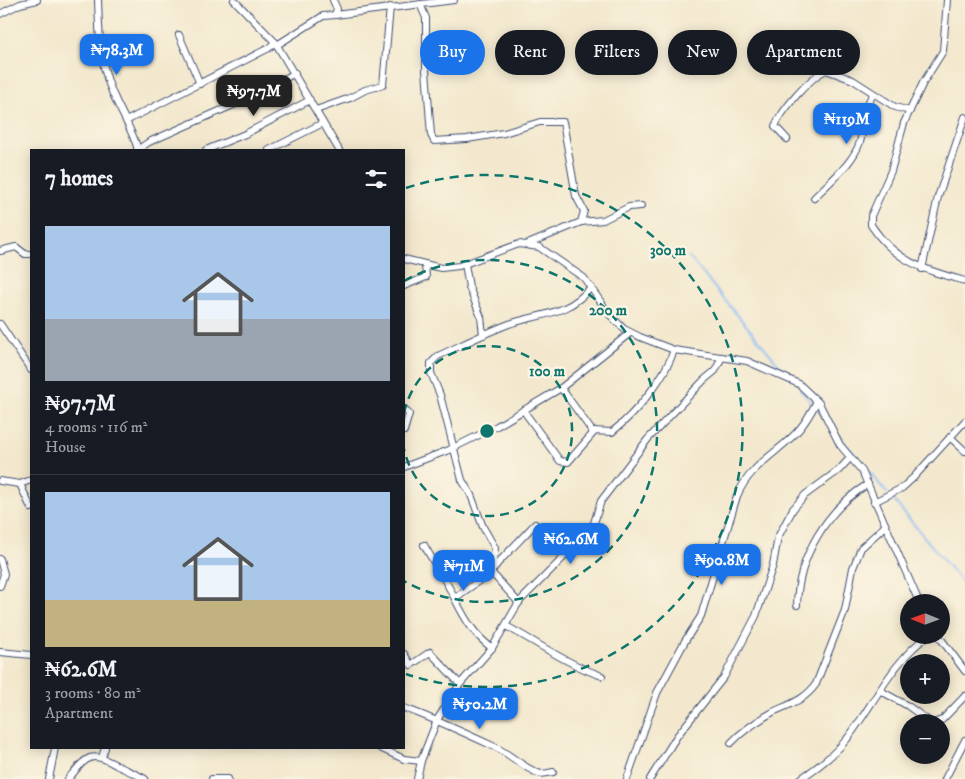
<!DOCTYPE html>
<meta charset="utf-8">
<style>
:root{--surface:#171b24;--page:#20242c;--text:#f1f3f6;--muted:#9ea1a6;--line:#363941;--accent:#1a73e8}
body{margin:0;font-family:"IM FELL DW Pica",serif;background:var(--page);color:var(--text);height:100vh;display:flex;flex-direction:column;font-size:19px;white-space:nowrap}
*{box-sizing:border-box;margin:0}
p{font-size:16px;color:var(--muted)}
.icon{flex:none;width:28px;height:28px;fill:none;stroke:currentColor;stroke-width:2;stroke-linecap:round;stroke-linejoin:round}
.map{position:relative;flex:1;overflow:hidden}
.sheet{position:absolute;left:30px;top:149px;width:375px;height:600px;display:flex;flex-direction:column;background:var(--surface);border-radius:0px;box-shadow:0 2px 12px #0003}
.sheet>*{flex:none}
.hud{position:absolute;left:420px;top:30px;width:470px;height:45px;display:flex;gap:10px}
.needle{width:32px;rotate:271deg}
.tools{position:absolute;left:900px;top:594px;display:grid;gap:10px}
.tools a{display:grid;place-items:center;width:50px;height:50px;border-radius:50%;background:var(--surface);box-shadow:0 2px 12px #0003;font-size:25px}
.price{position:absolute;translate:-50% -42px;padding:0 11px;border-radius:10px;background:var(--accent);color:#fff;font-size:16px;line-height:32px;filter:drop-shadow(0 1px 2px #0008)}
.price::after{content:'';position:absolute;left:50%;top:30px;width:15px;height:11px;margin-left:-8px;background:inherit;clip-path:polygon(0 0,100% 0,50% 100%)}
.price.on{background:#222;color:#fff}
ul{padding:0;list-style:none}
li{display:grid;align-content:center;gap:10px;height:265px;padding:0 15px}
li+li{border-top:1px solid var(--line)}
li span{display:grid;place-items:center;height:155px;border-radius:0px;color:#555}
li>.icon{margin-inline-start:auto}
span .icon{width:90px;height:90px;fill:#fffc;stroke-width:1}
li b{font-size:21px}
h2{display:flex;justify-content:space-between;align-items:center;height:60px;padding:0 15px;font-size:21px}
.pill{padding:0 18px;border-radius:22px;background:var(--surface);box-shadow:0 2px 12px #0003;font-size:18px;line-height:45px}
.pill.on{background:var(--accent);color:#fff}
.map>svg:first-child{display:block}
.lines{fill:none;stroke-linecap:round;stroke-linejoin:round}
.stream{stroke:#87b9f4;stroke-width:2}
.minor-casing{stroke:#3b4b6f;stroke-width:8}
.minor{stroke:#fff;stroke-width:6}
.ring{fill:none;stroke:#0f766e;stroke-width:2.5;stroke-dasharray:9 6}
.centre{fill:#0f766e;stroke:#fcf5e5;stroke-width:2.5}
.ring-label{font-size:15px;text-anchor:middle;font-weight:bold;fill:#0f766e;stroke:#fcf5e5;stroke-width:4.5;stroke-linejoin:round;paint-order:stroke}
</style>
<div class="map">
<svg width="965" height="779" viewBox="0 0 965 779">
<rect width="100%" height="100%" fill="#fcf5e5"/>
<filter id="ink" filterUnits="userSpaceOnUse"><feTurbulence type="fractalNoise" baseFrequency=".02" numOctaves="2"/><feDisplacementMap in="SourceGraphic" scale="10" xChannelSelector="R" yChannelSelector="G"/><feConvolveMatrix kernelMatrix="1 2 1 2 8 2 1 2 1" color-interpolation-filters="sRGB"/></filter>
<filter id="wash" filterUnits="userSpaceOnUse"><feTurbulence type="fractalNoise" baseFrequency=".0096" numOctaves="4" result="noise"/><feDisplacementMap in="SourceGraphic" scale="20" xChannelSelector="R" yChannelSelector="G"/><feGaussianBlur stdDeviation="1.12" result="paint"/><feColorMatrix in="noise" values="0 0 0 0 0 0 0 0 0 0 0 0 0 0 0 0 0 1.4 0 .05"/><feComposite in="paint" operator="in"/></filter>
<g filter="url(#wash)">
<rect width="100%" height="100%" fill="#f3e8cd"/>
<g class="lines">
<!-- stream -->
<g class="stream">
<path d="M689,257l101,121"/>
<path d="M800,389l13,16"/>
<path d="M816,408l7,8"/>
<path d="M838,435l49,58"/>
<path d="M890,496l75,90"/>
</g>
</g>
</g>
<g filter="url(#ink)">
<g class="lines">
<!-- minor casing -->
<g class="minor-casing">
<g id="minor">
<path d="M98,0c1,26 1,53 9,78 7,25 24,47 31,72"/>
<path d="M234,0l41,42 64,108"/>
<path d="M947,0l-4,51 -20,32 -19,40 -13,48 -20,45v9c24,37 54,45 94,56"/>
<path d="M420,4l6,14v52l5,65 3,6 33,-2 37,-6 36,-11h23l13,74 8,15 -3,11"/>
<path d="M0,14l20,-10 17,-4"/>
<path d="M335,15l119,-15"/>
<path d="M179,35l21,49"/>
<path d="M277,45l46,-29 12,-1 2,-6 -4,-9"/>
<path d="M316,110l34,-12 15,-8 18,-5 7,-78"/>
<path d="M126,121l143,-73 6,-6"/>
<path d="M787,139l-12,-13c8,-17 34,-48 51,-56l27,10 42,27 15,4"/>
<path d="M137,150l12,-8 107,-47 39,-22"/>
<path d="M206,150l39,-16 65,-34"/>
<path d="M269,150l54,-27"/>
<path d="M814,198c16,-17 38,-33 46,-56 5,-16 2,-34 13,-47"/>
<path d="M528,244l53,-22 22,-2 26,-13 12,-1"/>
<path d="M0,251l16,-4 9,7h6"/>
<path d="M404,259l37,9 18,-2 60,-22 20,3 45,31 26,37 14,14 16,8 34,13 73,11 52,23 20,19 21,42 22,26 57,131"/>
<path d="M465,264l4,23 12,30 2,18"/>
<path d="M922,269l16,-72 27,-80"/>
<path d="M404,286l22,-9 -1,-12"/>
<path d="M0,324l31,46"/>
<path d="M561,388l31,43 20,1c23,-18 53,-54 62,-82"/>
<path d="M404,409l5,5 -5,17"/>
<path d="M523,410l37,51 8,1 27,-31"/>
<path d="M950,437l15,14"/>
<path d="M404,467l45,-17 48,-24 64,-38 69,-55"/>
<path d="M0,481l20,3 11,24"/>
<path d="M20,484l11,-4"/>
<path d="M874,502l28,-14 12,-11 51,-56"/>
<path d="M424,545c10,18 22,35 31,54 10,20 19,36 37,49"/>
<path d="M0,559l4,15 -4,12"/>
<path d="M455,598l36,-26 7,-9 37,-39"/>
<path d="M519,603l-28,-31 4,-24 -12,-21 -12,-32 -9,-15 -22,-85 -9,-22v-10l7,-7c24,-11 47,-23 71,-32 30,-10 60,-9 82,-37"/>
<path d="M797,605c1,-48 30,-96 71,-121"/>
<path d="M506,626c32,17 61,38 96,50"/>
<path d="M938,635l27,36"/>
<path d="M0,652l31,3"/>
<path d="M404,654l7,11 19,-13 30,32"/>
<path d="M881,691l27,15 22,16"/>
<path d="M404,708c31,11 61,25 91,39 15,7 27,20 43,26 5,2 10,0 15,-1"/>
<path d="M936,722l6,-2 23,-24"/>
<path d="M731,743c11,-12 28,-23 42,-31 17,-8 32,-12 43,-28l29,-74 8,-42 8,-20 24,-22"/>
<path d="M380,748l24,11 17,2"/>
<path d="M102,757l3,-9"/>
<path d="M49,779l6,-31"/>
<path d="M68,779c19,-22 22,-29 48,-14 10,5 20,9 29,14"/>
<path d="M212,779h16"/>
<path d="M417,779l4,-18 16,-41 23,-36 32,-36 27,-46 73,-73 9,-28 47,-62 56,-59 11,-9 7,-14"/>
<path d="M627,779l30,-86 28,-52 16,-25 36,-120c13,-30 36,-40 58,-62 10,-10 16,-21 22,-33"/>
<path d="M650,779l27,-43 47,-59 32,-61 17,-51 5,-28 15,-28 12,-14 34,-25 11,-12"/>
<path d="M800,779c17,-11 34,-24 47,-40 27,-35 45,-78 82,-104"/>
<path d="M945,779l20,-39"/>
</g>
</g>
<!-- minor -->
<use href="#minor" class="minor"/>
</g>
</g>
<!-- distance rings -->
<g class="ring">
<path d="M404 413A85 85 0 1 1 404 449"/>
<path d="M404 281A171 171 0 1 1 404 581"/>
<path d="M406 188A256 256 0 1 1 406 674"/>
</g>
<circle cx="487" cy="431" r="8" class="centre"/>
<g class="ring-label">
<text x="668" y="255">300 m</text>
<text x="608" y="315">200 m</text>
<text x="547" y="376">100 m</text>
</g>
</svg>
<div class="tools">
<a><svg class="needle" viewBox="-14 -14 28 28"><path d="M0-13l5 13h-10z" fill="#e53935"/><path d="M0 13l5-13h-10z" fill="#9ea1a6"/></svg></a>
<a>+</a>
<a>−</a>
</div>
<b class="price" style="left:117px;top:76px">₦78.3M</b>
<b class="price on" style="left:254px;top:117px">₦97.7M</b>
<b class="price" style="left:847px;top:145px">₦119M</b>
<b class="price" style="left:571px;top:565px">₦62.6M</b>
<b class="price" style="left:722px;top:586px">₦90.8M</b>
<b class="price" style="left:464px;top:592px">₦71M</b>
<b class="price" style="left:480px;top:730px">₦50.2M</b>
<div class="hud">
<a class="pill on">Buy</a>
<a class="pill">Rent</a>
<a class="pill">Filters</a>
<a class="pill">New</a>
<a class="pill">Apartment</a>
</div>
<section class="sheet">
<h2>7 homes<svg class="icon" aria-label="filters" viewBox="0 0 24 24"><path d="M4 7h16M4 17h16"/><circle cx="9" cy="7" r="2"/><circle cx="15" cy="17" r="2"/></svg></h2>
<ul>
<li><span style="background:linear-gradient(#a9c7e8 60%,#9aa5b1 0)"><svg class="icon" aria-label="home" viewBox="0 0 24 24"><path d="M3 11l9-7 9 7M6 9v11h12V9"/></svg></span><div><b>₦97.7M</b><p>4 rooms · 116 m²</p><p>House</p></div></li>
<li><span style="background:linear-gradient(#a9c7e8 70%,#c2b280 0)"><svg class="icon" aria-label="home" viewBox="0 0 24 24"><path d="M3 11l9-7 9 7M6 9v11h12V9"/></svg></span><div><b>₦62.6M</b><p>3 rooms · 80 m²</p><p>Apartment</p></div></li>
</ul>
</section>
</div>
